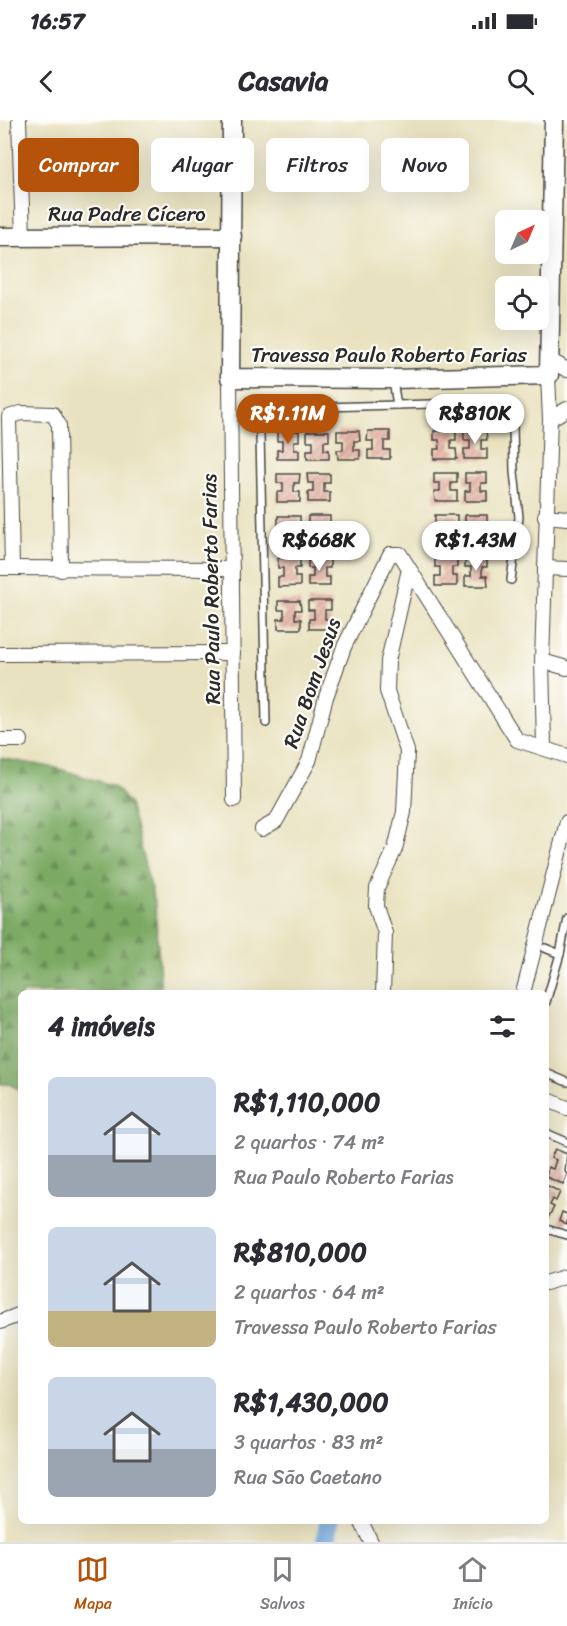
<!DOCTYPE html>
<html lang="pt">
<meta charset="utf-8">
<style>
:root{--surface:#fff;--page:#f7f7f7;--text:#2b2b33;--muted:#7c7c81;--line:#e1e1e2;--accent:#b45309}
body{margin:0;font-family:Sriracha,sans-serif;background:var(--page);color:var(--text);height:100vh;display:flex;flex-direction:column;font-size:22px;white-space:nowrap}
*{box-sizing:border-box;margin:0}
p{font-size:20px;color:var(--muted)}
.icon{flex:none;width:33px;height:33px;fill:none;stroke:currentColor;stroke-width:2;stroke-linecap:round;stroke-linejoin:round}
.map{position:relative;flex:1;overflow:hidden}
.details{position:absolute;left:18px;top:870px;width:531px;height:534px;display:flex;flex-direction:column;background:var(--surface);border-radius:9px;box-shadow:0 6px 24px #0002}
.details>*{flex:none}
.banner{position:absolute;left:18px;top:18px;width:531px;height:54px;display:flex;gap:12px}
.needle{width:39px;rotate:44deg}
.controls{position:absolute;left:495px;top:90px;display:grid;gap:12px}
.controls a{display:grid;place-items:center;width:54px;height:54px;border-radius:9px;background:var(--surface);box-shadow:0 6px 24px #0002;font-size:30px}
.price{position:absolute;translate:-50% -51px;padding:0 14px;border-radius:21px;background:#fff;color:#222;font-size:20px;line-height:39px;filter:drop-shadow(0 2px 3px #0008)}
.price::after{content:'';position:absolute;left:50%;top:36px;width:18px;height:14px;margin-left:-9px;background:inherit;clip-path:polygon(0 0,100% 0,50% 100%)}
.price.selected{background:var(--accent);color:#fff}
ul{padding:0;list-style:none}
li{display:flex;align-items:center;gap:18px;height:150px;padding:0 30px}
li span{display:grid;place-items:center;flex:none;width:168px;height:120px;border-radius:9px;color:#555}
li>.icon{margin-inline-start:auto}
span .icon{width:72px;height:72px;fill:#fffc;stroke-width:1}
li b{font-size:26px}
h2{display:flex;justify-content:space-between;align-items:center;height:72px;padding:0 30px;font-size:26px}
.chip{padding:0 21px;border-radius:9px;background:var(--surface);box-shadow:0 6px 24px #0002;font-size:21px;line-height:54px}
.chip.selected{background:var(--accent);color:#fff}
.status{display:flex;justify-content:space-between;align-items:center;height:42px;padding:0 30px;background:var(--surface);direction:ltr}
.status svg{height:16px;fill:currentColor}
header{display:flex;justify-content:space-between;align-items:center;height:78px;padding:0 30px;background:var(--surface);font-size:27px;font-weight:700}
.menu{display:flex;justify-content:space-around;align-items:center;height:84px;border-top:2px solid var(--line);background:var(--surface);font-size:16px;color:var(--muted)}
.menu a{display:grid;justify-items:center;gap:3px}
.menu .selected{color:var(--accent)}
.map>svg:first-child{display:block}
.forest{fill:url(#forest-firs);stroke:#546a47;stroke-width:1.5}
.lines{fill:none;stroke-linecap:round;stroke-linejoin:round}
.river{stroke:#70a7de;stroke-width:20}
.building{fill:url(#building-hatch)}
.lane-casing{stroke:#484641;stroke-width:10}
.street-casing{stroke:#484641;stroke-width:16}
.secondary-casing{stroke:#484641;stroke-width:21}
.lane{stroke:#fff;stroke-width:7}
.street{stroke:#fff;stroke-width:14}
.secondary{stroke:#fff;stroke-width:18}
.labels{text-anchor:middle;stroke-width:4.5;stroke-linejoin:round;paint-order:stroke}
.street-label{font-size:21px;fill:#2b2b2b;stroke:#fdfcf7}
</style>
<div class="status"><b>16:57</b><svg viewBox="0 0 49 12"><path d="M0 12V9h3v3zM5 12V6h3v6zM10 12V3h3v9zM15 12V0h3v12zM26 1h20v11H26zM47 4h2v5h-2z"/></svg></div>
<header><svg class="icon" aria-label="back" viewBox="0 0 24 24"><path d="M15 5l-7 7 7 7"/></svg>Casavia<svg class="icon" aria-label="search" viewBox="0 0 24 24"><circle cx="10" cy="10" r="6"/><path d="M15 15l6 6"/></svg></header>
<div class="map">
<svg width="567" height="1422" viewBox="0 0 567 1422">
<defs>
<pattern id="forest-firs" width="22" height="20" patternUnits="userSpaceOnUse" patternTransform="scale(1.5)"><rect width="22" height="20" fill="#7caa63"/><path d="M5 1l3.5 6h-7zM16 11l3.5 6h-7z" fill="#668b52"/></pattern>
<pattern id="building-hatch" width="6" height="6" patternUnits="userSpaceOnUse" patternTransform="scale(1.5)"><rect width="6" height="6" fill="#e4af9f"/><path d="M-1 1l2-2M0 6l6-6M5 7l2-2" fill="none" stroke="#b98f82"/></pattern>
</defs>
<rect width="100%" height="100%" fill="#fdfcf7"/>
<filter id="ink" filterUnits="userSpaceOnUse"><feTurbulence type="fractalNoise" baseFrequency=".0167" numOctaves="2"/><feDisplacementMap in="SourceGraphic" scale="12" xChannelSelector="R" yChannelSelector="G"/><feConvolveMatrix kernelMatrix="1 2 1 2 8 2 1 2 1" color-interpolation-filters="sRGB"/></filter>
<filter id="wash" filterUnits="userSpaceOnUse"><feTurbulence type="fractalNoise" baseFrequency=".008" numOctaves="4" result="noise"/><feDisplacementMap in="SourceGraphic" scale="24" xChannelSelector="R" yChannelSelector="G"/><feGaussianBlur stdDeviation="1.35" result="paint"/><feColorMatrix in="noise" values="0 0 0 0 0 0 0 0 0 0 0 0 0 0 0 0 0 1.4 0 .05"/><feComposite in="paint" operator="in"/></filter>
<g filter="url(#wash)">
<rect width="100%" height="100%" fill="#e9e2c0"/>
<!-- forest -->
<path class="forest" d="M0,638l56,10 58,18 15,18 26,100 6,89h-140v97l-12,-6h-9z"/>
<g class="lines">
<!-- river -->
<path class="river" d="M326,1422l3,-21"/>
</g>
<g id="blocks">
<!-- building -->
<g class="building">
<path d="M277,311h22v10h-5v9h5v9h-22v-9h5v-9h-5z"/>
<path d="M307,311h22v10h-5v9h5v9h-22v-9h6v-9h-6z"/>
<path d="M337,311h22l1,10h-6v9h6v9h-22l-1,-9h6v-9h-6z"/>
<path d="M368,311h22v10h-6v9h6v9h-22v-9h5v-9h-6z"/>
<path d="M434,311h22v9h-5v9h5l1,10h-23v-10h6l-1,-9h-5z"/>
<path d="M464,311h22l1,9h-6v9h6v10h-23v-10h6v-9h-6z"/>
<path d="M434,353h23v10h-6v8h6v10h-22l-1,-10h6v-8h-6z"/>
<path d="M465,353h22v10h-6v8h6v10h-22v-10h5v-8h-5z"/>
<path d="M277,354h23l-1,9h-5v9h6v10h-23v-10h6v-9h-6z"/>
<path d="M307,354h23v9h-6v9h6v10h-22v-10h5v-9h-5z"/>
<path d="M435,395h22v10h-5v9h5v9h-22v-9h5v-9h-5z"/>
<path d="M465,395h22v10h-5v9h5v9h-22v-9h5v-9h-5z"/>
<path d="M278,396h22v10h-5v8h5v10h-22v-10h5v-8h-5z"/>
<path d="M308,396h22v10h-5v8h5v10h-22v-10h5v-8h-5z"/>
<path d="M278,438h22v10h-5v9h5v9l-22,1v-10h5v-9h-5z"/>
<path d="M308,438h22v10h-5v9h5v9h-22v-9h5v-9h-5z"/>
<path d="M435,438h22v9h-5v9h5v10h-22v-10h5v-9h-5z"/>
<path d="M465,438h22v9h-5v9h5l1,10h-23v-10h6v-9h-6z"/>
<path d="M278,481h22l1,9h-6v9h6v10h-23v-10h6v-9h-6z"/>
<path d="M308,481h23v9h-6v9h6v10h-22v-10h5v-9h-6z"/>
<path d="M555,1029l12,5 -2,17 2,4 -4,9 -17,-7 2,-10 5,2 3,-9 -5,-2z"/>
<path d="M546,1065l14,7 -4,9 -3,-2 -3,6 4,2 -6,11 -2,-1z"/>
<path d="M562,1092l5,2v11l-8,-4z"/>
</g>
</g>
</g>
<g filter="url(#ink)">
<use href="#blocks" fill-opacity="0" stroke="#484641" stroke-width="1.5"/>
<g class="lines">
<!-- lane casing -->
<g class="lane-casing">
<g id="lane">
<path d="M393,261l4,24 101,-3 14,17 1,7 1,46 5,45 -8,63"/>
<path d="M266,603l-6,-289c4,-16 11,-22 26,-26l111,-3"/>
<path d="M545,828l15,6 7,-36"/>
<path d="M546,882l14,-48"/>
<path d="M546,953l21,9"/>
<path d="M546,1013l21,9"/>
<path d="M546,1109l21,6"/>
</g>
</g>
<!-- street casing -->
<g class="street-casing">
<g id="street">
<path d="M19,0l4,117"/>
<path d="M550,240l17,10"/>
<path d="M230,258l4,422"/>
<path d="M550,299l17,-10"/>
<path d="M545,396l22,2"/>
<path d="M0,448l232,1"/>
<path d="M12,448l-3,-151 12,-4 32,1 6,11 2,145"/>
<path d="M545,448l22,1"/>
<path d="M0,534l233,-1"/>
<path d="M542,541l25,7"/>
<path d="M0,620h21"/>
<path d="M544,627l-2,-86 8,-242 -2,-43"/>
<path d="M262,709l14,-8 33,-60 17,-64 18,-50 46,-93h10l117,186 50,16"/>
<path d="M383,873l2,-60 -9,-27 1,-18 18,-39 9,-37 3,-61 -20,-60 1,-30 21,-92"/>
<path d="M523,873l44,-171"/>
<path d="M546,979l21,9"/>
<path d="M546,1163l21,-7"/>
<path d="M0,1202l21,-8"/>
<path d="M361,1401l10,21"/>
</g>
</g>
<!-- secondary casing -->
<g class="secondary-casing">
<g id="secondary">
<path d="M232,0l-2,258 163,1 156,-4 5,-255"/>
<path d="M0,117l232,-1"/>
</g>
</g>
<!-- lane -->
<use href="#lane" class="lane"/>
<!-- street -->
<use href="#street" class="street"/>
<!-- secondary -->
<use href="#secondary" class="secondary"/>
</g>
</g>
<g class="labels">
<!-- street labels -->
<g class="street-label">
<text x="127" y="101">Rua Padre Cícero</text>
<text x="389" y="242">Travessa Paulo Roberto Farias</text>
<text transform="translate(211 469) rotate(-91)" y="7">Rua Paulo Roberto Farias</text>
<text transform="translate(312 563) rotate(-71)" y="7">Rua Bom Jesus</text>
</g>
</g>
</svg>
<div class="controls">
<a><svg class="needle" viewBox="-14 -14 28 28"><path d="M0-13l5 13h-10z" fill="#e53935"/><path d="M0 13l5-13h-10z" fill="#7c7c81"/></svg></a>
<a><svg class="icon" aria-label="locate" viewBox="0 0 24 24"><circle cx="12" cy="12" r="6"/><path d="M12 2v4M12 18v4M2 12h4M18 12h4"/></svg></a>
</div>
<b class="price selected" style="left:288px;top:325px">R$1.11M</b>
<b class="price" style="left:475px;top:325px">R$810K</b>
<b class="price" style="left:319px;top:452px">R$668K</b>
<b class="price" style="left:476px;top:452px">R$1.43M</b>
<div class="banner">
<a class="chip selected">Comprar</a>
<a class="chip">Alugar</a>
<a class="chip">Filtros</a>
<a class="chip">Novo</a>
</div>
<section class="details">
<h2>4 imóveis<svg class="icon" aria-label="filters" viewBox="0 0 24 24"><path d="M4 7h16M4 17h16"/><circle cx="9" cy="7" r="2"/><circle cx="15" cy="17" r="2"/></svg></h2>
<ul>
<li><span style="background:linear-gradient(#c9d6e8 65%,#9aa5b1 0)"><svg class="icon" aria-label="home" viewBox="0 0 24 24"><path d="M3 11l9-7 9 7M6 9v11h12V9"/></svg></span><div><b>R$1,110,000</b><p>2 quartos · 74 m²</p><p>Rua Paulo Roberto Farias</p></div></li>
<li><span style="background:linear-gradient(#c9d6e8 70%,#c2b280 0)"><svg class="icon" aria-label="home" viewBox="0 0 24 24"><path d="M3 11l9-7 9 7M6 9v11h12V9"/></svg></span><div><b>R$810,000</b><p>2 quartos · 64 m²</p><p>Travessa Paulo Roberto Farias</p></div></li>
<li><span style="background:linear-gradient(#c9d6e8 60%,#9aa5b1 0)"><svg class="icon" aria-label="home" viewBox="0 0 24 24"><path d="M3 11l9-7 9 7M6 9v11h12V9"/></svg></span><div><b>R$1,430,000</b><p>3 quartos · 83 m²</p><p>Rua São Caetano</p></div></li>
</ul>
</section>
</div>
<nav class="menu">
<a class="selected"><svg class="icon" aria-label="map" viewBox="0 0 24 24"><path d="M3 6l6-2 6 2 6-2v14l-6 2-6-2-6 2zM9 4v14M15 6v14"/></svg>Mapa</a>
<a><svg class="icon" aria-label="saved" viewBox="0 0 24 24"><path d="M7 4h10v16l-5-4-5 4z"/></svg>Salvos</a>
<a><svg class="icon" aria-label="home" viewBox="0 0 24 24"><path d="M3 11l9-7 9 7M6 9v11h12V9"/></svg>Início</a>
</nav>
